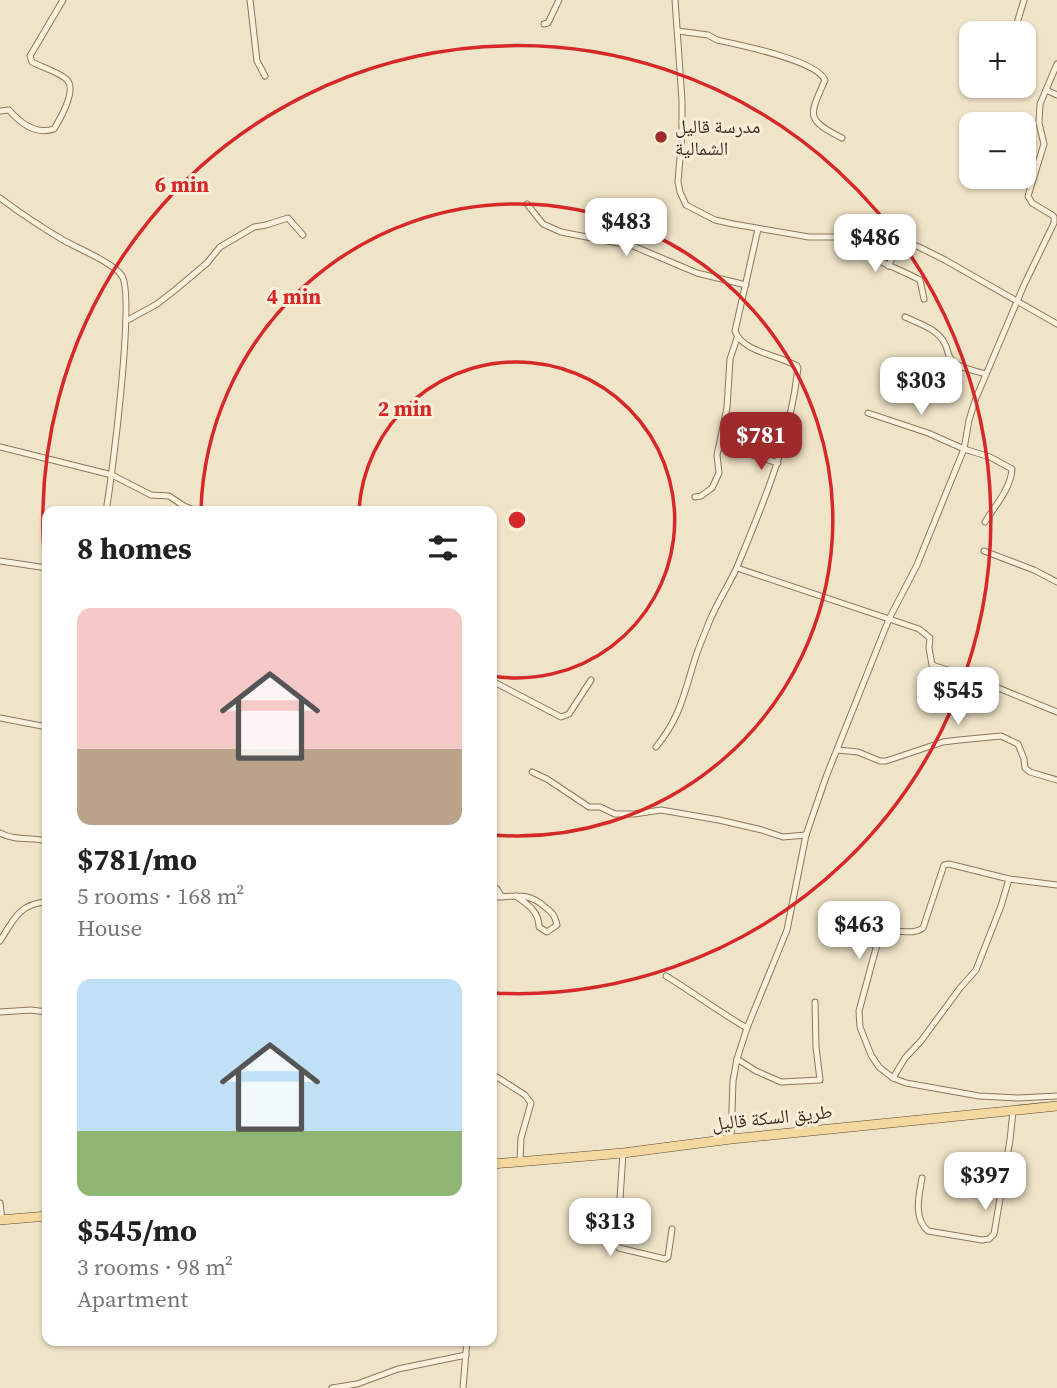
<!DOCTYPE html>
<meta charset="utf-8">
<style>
:root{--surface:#fff;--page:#f6f6f6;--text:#222;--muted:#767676;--accent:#9e2a2b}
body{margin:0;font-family:"Source Serif 4","Noto Naskh Arabic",serif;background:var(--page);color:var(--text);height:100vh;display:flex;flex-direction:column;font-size:26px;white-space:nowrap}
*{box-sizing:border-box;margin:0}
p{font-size:23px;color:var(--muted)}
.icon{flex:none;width:38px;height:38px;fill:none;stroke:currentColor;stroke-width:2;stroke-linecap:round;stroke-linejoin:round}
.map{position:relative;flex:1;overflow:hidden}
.drawer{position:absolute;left:42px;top:506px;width:455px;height:840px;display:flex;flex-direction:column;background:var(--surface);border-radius:14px;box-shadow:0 2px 5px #0004}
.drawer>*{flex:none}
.buttons{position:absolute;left:959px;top:21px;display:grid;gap:14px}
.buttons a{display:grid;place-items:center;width:77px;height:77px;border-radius:14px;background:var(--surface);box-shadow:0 2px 5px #0004;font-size:35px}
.price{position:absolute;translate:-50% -60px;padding:0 16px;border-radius:14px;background:#fff;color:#222;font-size:23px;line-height:46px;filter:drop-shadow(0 2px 4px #0008)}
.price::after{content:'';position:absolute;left:50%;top:42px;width:21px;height:16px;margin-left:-10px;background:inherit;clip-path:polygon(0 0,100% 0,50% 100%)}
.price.current{background:var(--accent);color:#fff}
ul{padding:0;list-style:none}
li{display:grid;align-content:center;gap:14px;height:371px;padding:0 35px}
li span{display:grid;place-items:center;height:217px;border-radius:14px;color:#555}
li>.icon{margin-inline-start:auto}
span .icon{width:126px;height:126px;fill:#fffc;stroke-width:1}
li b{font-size:30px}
h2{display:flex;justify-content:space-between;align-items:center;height:84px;padding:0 35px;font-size:30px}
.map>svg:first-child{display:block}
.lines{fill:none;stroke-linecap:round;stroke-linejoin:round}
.street-casing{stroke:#8d765c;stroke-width:7}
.primary-casing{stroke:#5b4430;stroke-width:10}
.street{stroke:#faf1dc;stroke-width:5}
.primary{stroke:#f3d9a0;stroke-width:9}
.ring{fill:none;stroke:#d62828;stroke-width:3.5}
.poi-dot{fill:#9e2a2b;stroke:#f7eed8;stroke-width:2.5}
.labels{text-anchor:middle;stroke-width:6;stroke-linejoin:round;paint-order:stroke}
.poi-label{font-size:19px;fill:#3d2e20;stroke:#f7eed8;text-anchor:start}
.street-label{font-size:19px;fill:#3d2e20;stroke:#f7eed8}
.centre{fill:#d62828;stroke:#f7eed8;stroke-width:3.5}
.ring-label{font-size:21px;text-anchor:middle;font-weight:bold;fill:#d62828;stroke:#f7eed8;stroke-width:6;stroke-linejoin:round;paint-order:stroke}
</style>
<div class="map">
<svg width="1057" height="1388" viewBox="0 0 1057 1388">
<rect width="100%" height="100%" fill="#f0e4c8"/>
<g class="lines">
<!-- street casing -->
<g class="street-casing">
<g id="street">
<path d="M250,0l7,61 8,15"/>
<path d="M675,0l7,100v33l-4,49 2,10 6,13 29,15 18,4 76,13h30l28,-5h9l10,3 33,12 26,13 112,64"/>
<path d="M544,24l4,-1 11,-23"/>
<path d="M678,31l30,4 9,5c23,5 99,20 108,40 -15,35 -21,39 17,58"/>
<path d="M1014,33l10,-33"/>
<path d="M1046,90l11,5"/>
<path d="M0,111l9,-1c12,14 27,25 45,19 6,-10 22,-37 14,-48 -6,-8 -27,-14 -36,-19l-2,-6 33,-56"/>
<path d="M0,198c20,15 41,29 63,42 14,8 51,23 59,36 13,21 -10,202 -16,235"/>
<path d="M527,204l16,20 18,8 72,14 64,27 49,12"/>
<path d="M846,236c19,23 48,30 74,44l4,19"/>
<path d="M888,266l14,-25"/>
<path d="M905,317c15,7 33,12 40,27 4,7 2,14 10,19 8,6 21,8 31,11"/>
<path d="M126,321l31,-17 18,-14 32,-27 13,-16 34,-20 12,-2 22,-7 15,17"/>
<path d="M868,413l60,20 36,16 26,8 22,12c-1,19 -17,37 -27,53"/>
<path d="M0,447l112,28 39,20 18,1 15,10 13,5"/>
<path d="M720,447l23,5 35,11"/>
<path d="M695,497l6,-1 11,-8 7,-15 -2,-18 10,-47 3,-49 7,-21"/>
<path d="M984,551l50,19 23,12"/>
<path d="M0,561l47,7"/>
<path d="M737,568l182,61 11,9 -1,10 3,17 49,16 76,31"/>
<path d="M492,681l69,36 8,-3 22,-34"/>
<path d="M0,718l47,9"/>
<path d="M656,747c24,-29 28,-53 39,-88 4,-13 10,-26 15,-39 8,-19 19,-35 27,-53 27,-65 53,-127 61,-199l-1,-2c-18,-11 -55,-14 -62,-35l23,-102"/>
<path d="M838,750l20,2 22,9h6l57,-19 16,-2 42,-4 17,8 6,15 1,9 5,4 27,8"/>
<path d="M532,772l15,7 42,28h11l15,7h19l27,-4 58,10 43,10 21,7 23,-2"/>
<path d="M0,833c15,8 31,4 47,8"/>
<path d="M1057,885l-48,-6 -60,-15 -5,1 -21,63c-14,10 -32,-4 -44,9l-20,74 1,16 11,28 8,12 14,11 13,5 73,13 39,2 39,-2"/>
<path d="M492,887l5,2 5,8"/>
<path d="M492,897c22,0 36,-6 53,10 8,6 10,9 12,18l-10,7 -8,-5c0,-16 -12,-23 -23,-31"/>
<path d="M0,941c13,-21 20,-38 47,-39"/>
<path d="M666,976c28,17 53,36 81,52"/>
<path d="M0,1012l31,-2 16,2"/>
<path d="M737,1059l19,12 25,11 39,-2 -4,-33 -1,-45"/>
<path d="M492,1074l33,21 6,8 -10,35 -1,23"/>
<path d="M893,1078l12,-20 16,-17 39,-53 16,-18 25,-64 8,-27"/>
<path d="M731,1139l2,-58 4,-22 10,-31 40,-98 19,-95 20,-58 63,-158 28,-54 38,-94 9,-22 5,-29 7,-22 48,-113 30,-62v-6l-2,-2 -20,-12 -4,-7 16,-52 -5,-21 1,-19 17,-40"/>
<path d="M623,1153l-6,92 2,3 46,11 3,-2 4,-28"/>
<path d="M922,1178c-3,17 -9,40 6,53l54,9 7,-1 5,-5 16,-94 3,-29"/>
<path d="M0,1203l2,17"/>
<path d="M332,1388l25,-4 41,-15 68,-14"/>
<path d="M463,1388l4,-48"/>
</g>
</g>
<!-- primary casing -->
<g class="primary-casing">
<g id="primary">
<path d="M492,1164l131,-11 108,-14 326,-33"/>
<path d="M0,1220l47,-4"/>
</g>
</g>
<!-- street -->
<use href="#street" class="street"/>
<!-- primary -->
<use href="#primary" class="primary"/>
</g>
<!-- distance rings -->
<g class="ring">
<path d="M359 510A158 158 0 1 1 492 676"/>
<path d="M201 509A316 316 0 1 1 492 835"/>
<path d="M47 582A474 474 0 1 1 492 993"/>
</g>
<!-- markers -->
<circle class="poi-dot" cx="661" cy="137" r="7"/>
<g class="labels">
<!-- poi labels -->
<g class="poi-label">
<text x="675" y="133">مدرسة قاليل<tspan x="675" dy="22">الشمالية</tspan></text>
</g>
<!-- street labels -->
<g class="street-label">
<text transform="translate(772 1117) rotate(-6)" y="7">طريق السكة قاليل</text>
</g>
</g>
<circle cx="517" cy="520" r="10" class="centre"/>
<g class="ring-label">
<text x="182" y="192">6 min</text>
<text x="294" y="304">4 min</text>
<text x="405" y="416">2 min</text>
</g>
</svg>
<div class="buttons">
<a>+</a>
<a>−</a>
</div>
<b class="price" style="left:626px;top:258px">$483</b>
<b class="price" style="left:875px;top:274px">$486</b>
<b class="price" style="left:921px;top:417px">$303</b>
<b class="price current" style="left:761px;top:472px">$781</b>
<b class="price" style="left:958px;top:727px">$545</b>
<b class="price" style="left:859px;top:961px">$463</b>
<b class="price" style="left:985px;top:1212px">$397</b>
<b class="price" style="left:610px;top:1258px">$313</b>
<section class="drawer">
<h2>8 homes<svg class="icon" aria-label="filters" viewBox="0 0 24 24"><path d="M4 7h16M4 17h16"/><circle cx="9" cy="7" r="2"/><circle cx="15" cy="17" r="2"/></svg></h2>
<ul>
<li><span style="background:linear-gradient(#f6c9c9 65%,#b9a48a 0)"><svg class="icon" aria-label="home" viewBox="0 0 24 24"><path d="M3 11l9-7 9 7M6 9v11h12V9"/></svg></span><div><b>$781/mo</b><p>5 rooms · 168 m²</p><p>House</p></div></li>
<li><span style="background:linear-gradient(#bfe0f5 70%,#8fb573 0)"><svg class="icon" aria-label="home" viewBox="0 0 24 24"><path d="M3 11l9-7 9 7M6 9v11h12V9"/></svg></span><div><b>$545/mo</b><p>3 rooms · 98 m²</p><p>Apartment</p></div></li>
</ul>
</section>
</div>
